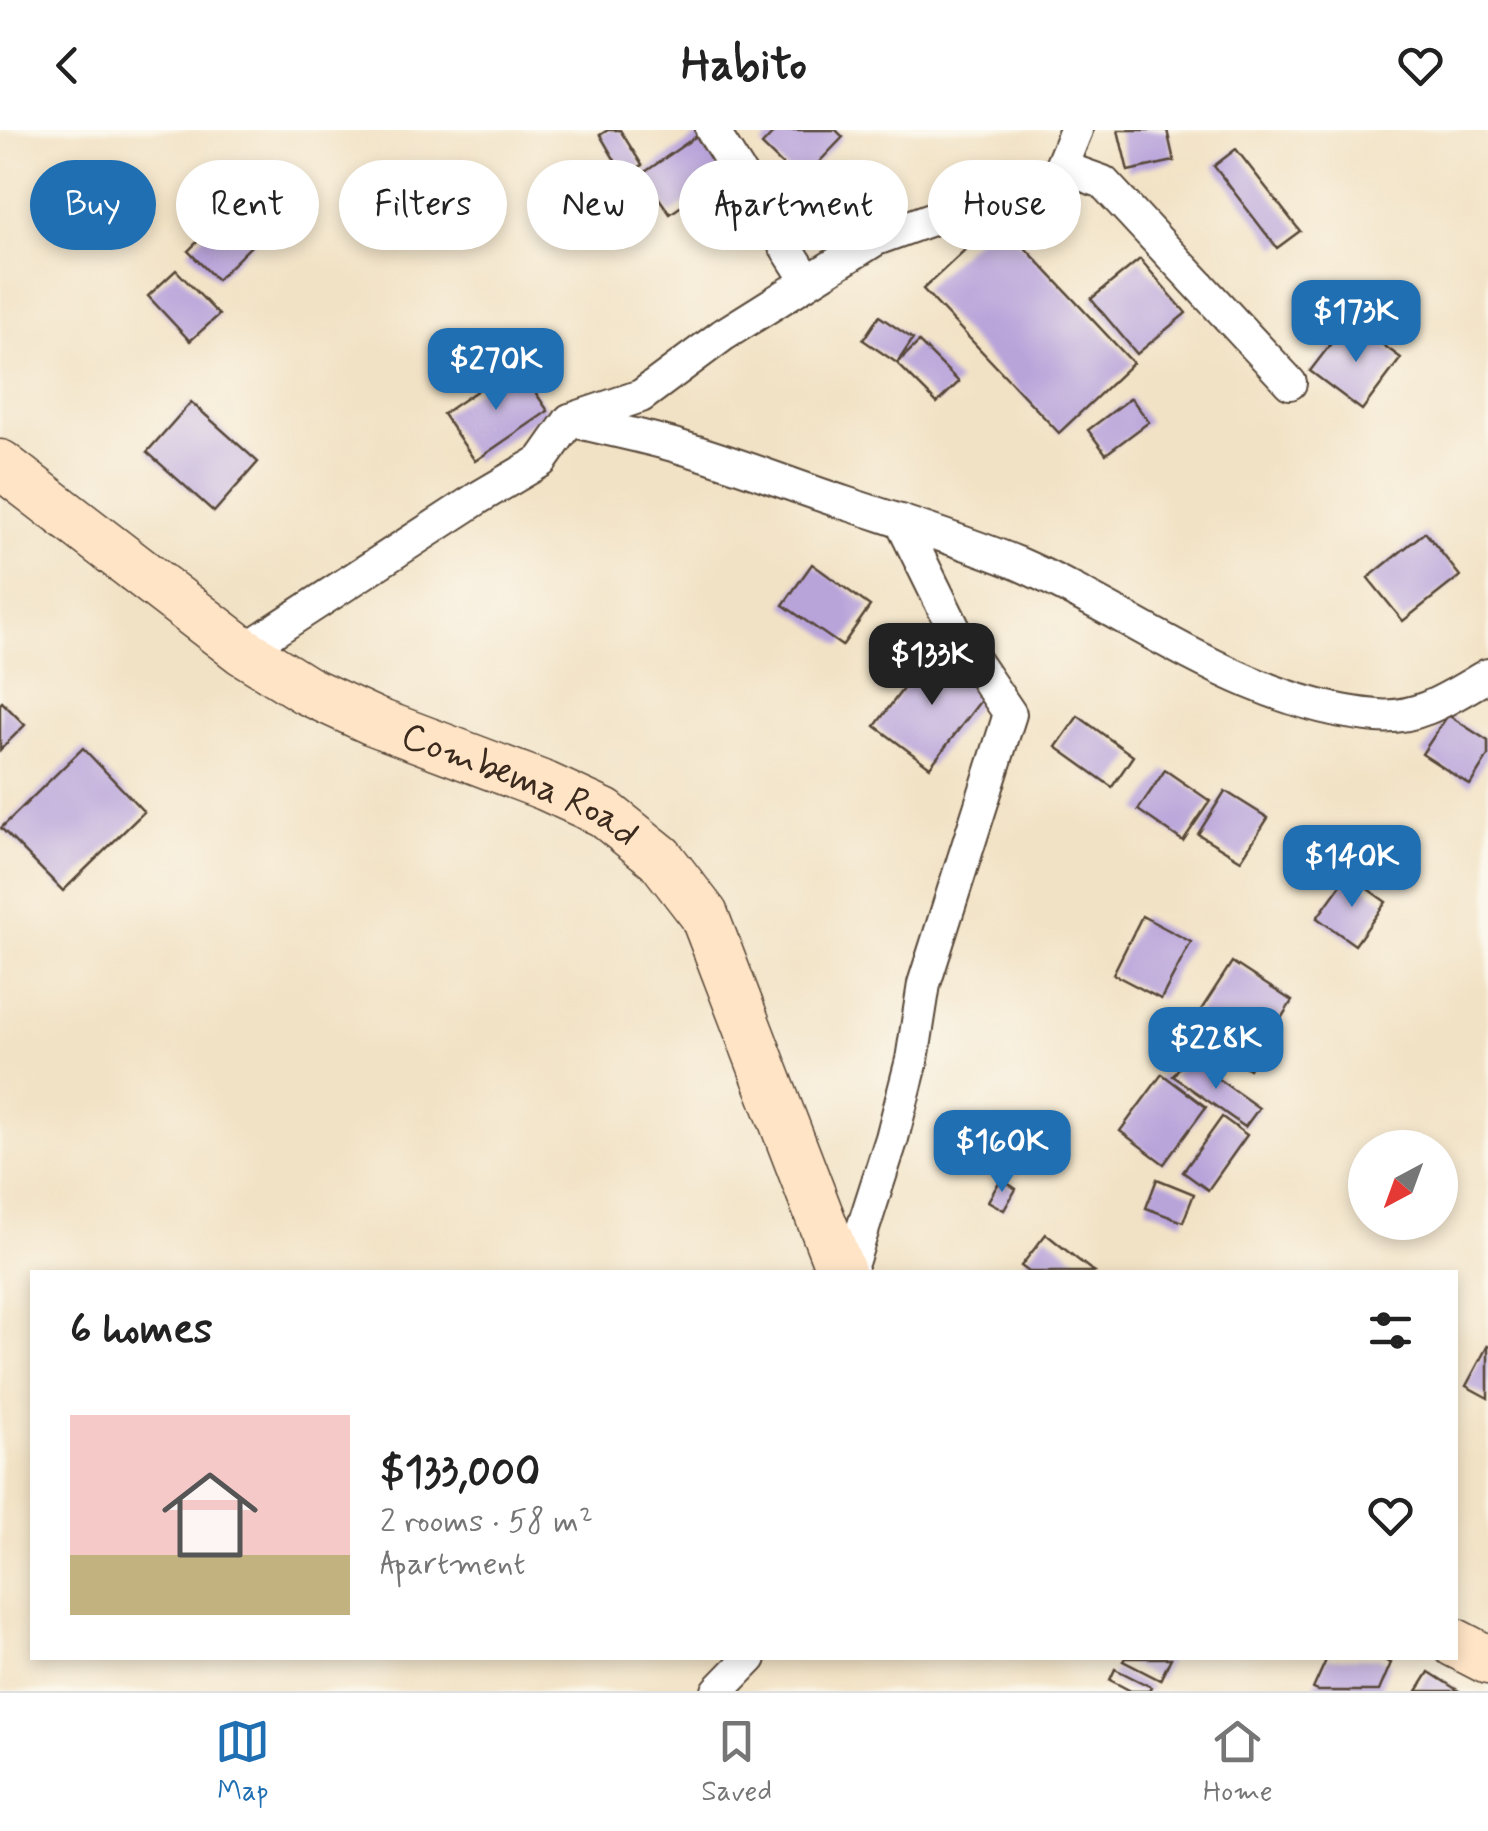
<!DOCTYPE html>
<meta charset="utf-8">
<style>
:root{--surface:#fff;--page:#f2f2f2;--text:#222;--muted:#767676;--line:#e0e0e0;--accent:#1f6fb2}
body{margin:0;font-family:Mynerve,sans-serif;background:var(--page);color:var(--text);height:100vh;display:flex;flex-direction:column;font-size:38px;white-space:nowrap}
*{box-sizing:border-box;margin:0}
p{font-size:32px;color:var(--muted)}
.icon{flex:none;width:55px;height:55px;fill:none;stroke:currentColor;stroke-width:2;stroke-linecap:round;stroke-linejoin:round}
.map{position:relative;flex:1;overflow:hidden}
.drawer{position:absolute;left:30px;top:1140px;width:1428px;height:390px;display:flex;flex-direction:column;background:var(--surface);border-radius:0px;box-shadow:0 5px 15px #0003}
.drawer>*{flex:none}
.guide{position:absolute;left:30px;top:30px;width:1430px;height:90px;display:flex;gap:20px}
.needle{width:65px;rotate:221deg}
.fabs{position:absolute;left:1348px;top:1000px;display:grid;gap:20px}
.fabs a{display:grid;place-items:center;width:110px;height:110px;border-radius:50%;background:var(--surface);box-shadow:0 5px 15px #0003;font-size:50px}
.price{position:absolute;translate:-50% -85px;padding:0 22px;border-radius:20px;background:var(--accent);color:#fff;font-size:32px;line-height:65px;filter:drop-shadow(0 2px 5px #0008)}
.price::after{content:'';position:absolute;left:50%;top:60px;width:30px;height:22px;margin-left:-15px;background:inherit;clip-path:polygon(0 0,100% 0,50% 100%)}
.price.current{background:#222;color:#fff}
ul{padding:0;list-style:none}
li{display:flex;align-items:center;gap:30px;height:250px;padding:0 40px}
li span{display:grid;place-items:center;flex:none;width:280px;height:200px;border-radius:0px;color:#555}
li>.icon{margin-inline-start:auto}
span .icon{width:120px;height:120px;fill:#fffc;stroke-width:1}
li b{font-size:42px}
h2{display:flex;justify-content:space-between;align-items:center;height:120px;padding:0 40px;font-size:42px}
.pill{padding:0 35px;border-radius:45px;background:var(--surface);box-shadow:0 5px 15px #0003;font-size:35px;line-height:90px}
.pill.current{background:var(--accent);color:#fff}
header{display:flex;justify-content:space-between;align-items:center;height:130px;padding:0 40px;background:var(--surface);font-size:45px;font-weight:700}
.tab-bar{display:flex;justify-content:space-around;align-items:center;height:140px;border-top:2px solid var(--line);background:var(--surface);font-size:28px;color:var(--muted)}
.tab-bar a{display:grid;justify-items:center;gap:5px}
.tab-bar .current{color:var(--accent)}
.map>svg:first-child{display:block}
.building{fill:#b9a4da}
.lines{fill:none;stroke-linecap:round;stroke-linejoin:round}
.street-casing{stroke:#564637;stroke-width:36}
.secondary-casing{stroke:#564637;stroke-width:51}
.street{stroke:#fff;stroke-width:32}
.secondary{stroke:#ffe4c6;stroke-width:48}
.labels{text-anchor:middle;stroke-width:9;stroke-linejoin:round;paint-order:stroke}
.street-label{font-size:38px;fill:#3b2a1e;stroke:#fbf7ec}
</style>
<header><svg class="icon" aria-label="back" viewBox="0 0 24 24"><path d="M15 5l-7 7 7 7"/></svg>Habito<svg class="icon" aria-label="heart" viewBox="0 0 24 24"><path d="M12 20l-8-8c-3-5 5-10 8-4 3-6 11-1 8 4z"/></svg></header>
<div class="map">
<svg width="1488" height="1561" viewBox="0 0 1488 1561">
<rect width="100%" height="100%" fill="#fbf7ec"/>
<filter id="ink" filterUnits="userSpaceOnUse"><feTurbulence type="fractalNoise" baseFrequency=".01" numOctaves="2"/><feDisplacementMap in="SourceGraphic" scale="20" xChannelSelector="R" yChannelSelector="G"/><feConvolveMatrix kernelMatrix="1 2 1 2 8 2 1 2 1" color-interpolation-filters="sRGB"/></filter>
<filter id="wash" filterUnits="userSpaceOnUse"><feTurbulence type="fractalNoise" baseFrequency=".0048" numOctaves="4" result="noise"/><feDisplacementMap in="SourceGraphic" scale="40" xChannelSelector="R" yChannelSelector="G"/><feGaussianBlur stdDeviation="2.25" result="paint"/><feColorMatrix in="noise" values="0 0 0 0 0 0 0 0 0 0 0 0 0 0 0 0 0 1.4 0 .05"/><feComposite in="paint" operator="in"/></filter>
<g filter="url(#wash)">
<rect width="100%" height="100%" fill="#f2e2c5"/>
<g id="blocks">
<!-- building -->
<g class="building">
<path d="M608,0h12l22,35 -18,11 -24,-41z"/>
<path d="M776,0h60l7,7 -43,45 -38,-37z"/>
<path d="M1118,0h49l7,31 -46,10z"/>
<path d="M701,3l28,40 -59,41 -28,-40z"/>
<path d="M1236,19l64,82 -23,17 -63,-82z"/>
<path d="M237,72l29,29 -49,49 -29,-29z"/>
<path d="M998,89l135,144 -74,70 -136,-144z"/>
<path d="M1140,129l46,54 -49,41 -46,-55z"/>
<path d="M176,140l43,45 -29,26 -42,-45z"/>
<path d="M879,186l34,23 -16,24 22,-21 40,40 -22,21 -40,-40 -34,-23z"/>
<path d="M1349,190l52,38 -39,52 -52,-39z"/>
<path d="M516,234l32,47 -73,50 -32,-47z"/>
<path d="M1131,268l18,24 -43,32 -18,-24z"/>
<path d="M191,272l67,60 -44,50 -67,-60z"/>
<path d="M1425,402l35,44 -57,45 -35,-43z"/>
<path d="M812,434l58,42 -28,40 -59,-41z"/>
<path d="M933,519l55,42 -58,76 -55,-41z"/>
<path d="M2,572l23,23 -25,25v-46z"/>
<path d="M1448,585l40,26v15l-18,29 -48,-31z"/>
<path d="M1078,586l55,40 -21,31 -56,-40z"/>
<path d="M83,618l61,64 -81,79 -62,-63z"/>
<path d="M1165,640l45,31 -27,40 -45,-31z"/>
<path d="M1225,661l43,27 -27,42 -43,-26z"/>
<path d="M1348,745l38,27 -31,43 -38,-27z"/>
<path d="M1142,786l49,26 -30,57 -48,-25z"/>
<path d="M1232,832l60,39 -43,68 -61,-39z"/>
<path d="M1187,927l72,51 -14,19 -72,-51z"/>
<path d="M1162,944l44,33 -42,57 -44,-33z"/>
<path d="M1222,987l25,18 -39,55 -25,-18z"/>
<path d="M1001,1049l15,10 -12,21 -16,-9z"/>
<path d="M1157,1049l37,15 -11,28 -37,-14z"/>
<path d="M1046,1104l31,25 17,13h-65l-8,-6z"/>
<path d="M1488,1215v53l-22,-12z"/>
<path d="M1125,1528h46l-11,22 -37,-19z"/>
<path d="M1327,1528h53l11,5 -12,28h-61l-5,-2z"/>
<path d="M1115,1539l36,18 -2,4h-18l-21,-11z"/>
<path d="M1429,1542l30,19h-42z"/>
</g>
</g>
</g>
<g filter="url(#ink)">
<use href="#blocks" fill-opacity="0" stroke="#564637" stroke-width="2.5"/>
<g class="lines">
<!-- street casing -->
<g class="street-casing">
<g id="street">
<path d="M712,0l95,150"/>
<path d="M1061,37l42,15 187,201"/>
<path d="M570,290c36,9 74,16 110,27 56,16 110,38 165,56 57,19 116,37 172,60 120,52 226,141 360,153 42,4 76,-21 111,-41"/>
<path d="M243,521l235,-153 63,-37 29,-41 71,-24 82,-61 153,-96 61,-22 60,-8 33,-11 30,-29 16,-39"/>
<path d="M849,1142l43,-134 20,-78 12,-76 86,-270 -52,-77 -57,-116"/>
<path d="M718,1561l32,-33"/>
</g>
</g>
<!-- secondary casing -->
<g class="secondary-casing">
<g id="secondary">
<path id="s1" d="M0,334l243,187 63,39 67,31 172,65 59,27 56,45 44,57 137,357"/>
<path d="M1455,1513l33,17"/>
</g>
</g>
<!-- street -->
<use href="#street" class="street"/>
<!-- secondary -->
<use href="#secondary" class="secondary"/>
</g>
</g>
<g class="labels">
<!-- street labels -->
<g class="street-label">
<text dy="13" stroke="none"><textPath href="#s1" startOffset="615">Combema Road</textPath></text>
</g>
</g>
</svg>
<div class="fabs">
<a><svg class="needle" viewBox="-14 -14 28 28"><path d="M0-13l5 13h-10z" fill="#e53935"/><path d="M0 13l5-13h-10z" fill="#767676"/></svg></a>
</div>
<b class="price" style="left:1356px;top:235px">$173K</b>
<b class="price" style="left:496px;top:283px">$270K</b>
<b class="price current" style="left:932px;top:578px">$133K</b>
<b class="price" style="left:1352px;top:780px">$140K</b>
<b class="price" style="left:1216px;top:962px">$228K</b>
<b class="price" style="left:1002px;top:1065px">$160K</b>
<div class="guide">
<a class="pill current">Buy</a>
<a class="pill">Rent</a>
<a class="pill">Filters</a>
<a class="pill">New</a>
<a class="pill">Apartment</a>
<a class="pill">House</a>
</div>
<section class="drawer">
<h2>6 homes<svg class="icon" aria-label="filters" viewBox="0 0 24 24"><path d="M4 7h16M4 17h16"/><circle cx="9" cy="7" r="2"/><circle cx="15" cy="17" r="2"/></svg></h2>
<ul>
<li><span style="background:linear-gradient(#f6c9c9 70%,#c2b280 0)"><svg class="icon" aria-label="home" viewBox="0 0 24 24"><path d="M3 11l9-7 9 7M6 9v11h12V9"/></svg></span><div><b>$133,000</b><p>2 rooms · 58 m²</p><p>Apartment</p></div><svg class="icon" aria-label="heart" viewBox="0 0 24 24"><path d="M12 20l-8-8c-3-5 5-10 8-4 3-6 11-1 8 4z"/></svg></li>
</ul>
</section>
</div>
<nav class="tab-bar">
<a class="current"><svg class="icon" aria-label="map" viewBox="0 0 24 24"><path d="M3 6l6-2 6 2 6-2v14l-6 2-6-2-6 2zM9 4v14M15 6v14"/></svg>Map</a>
<a><svg class="icon" aria-label="saved" viewBox="0 0 24 24"><path d="M7 4h10v16l-5-4-5 4z"/></svg>Saved</a>
<a><svg class="icon" aria-label="home" viewBox="0 0 24 24"><path d="M3 11l9-7 9 7M6 9v11h12V9"/></svg>Home</a>
</nav>
